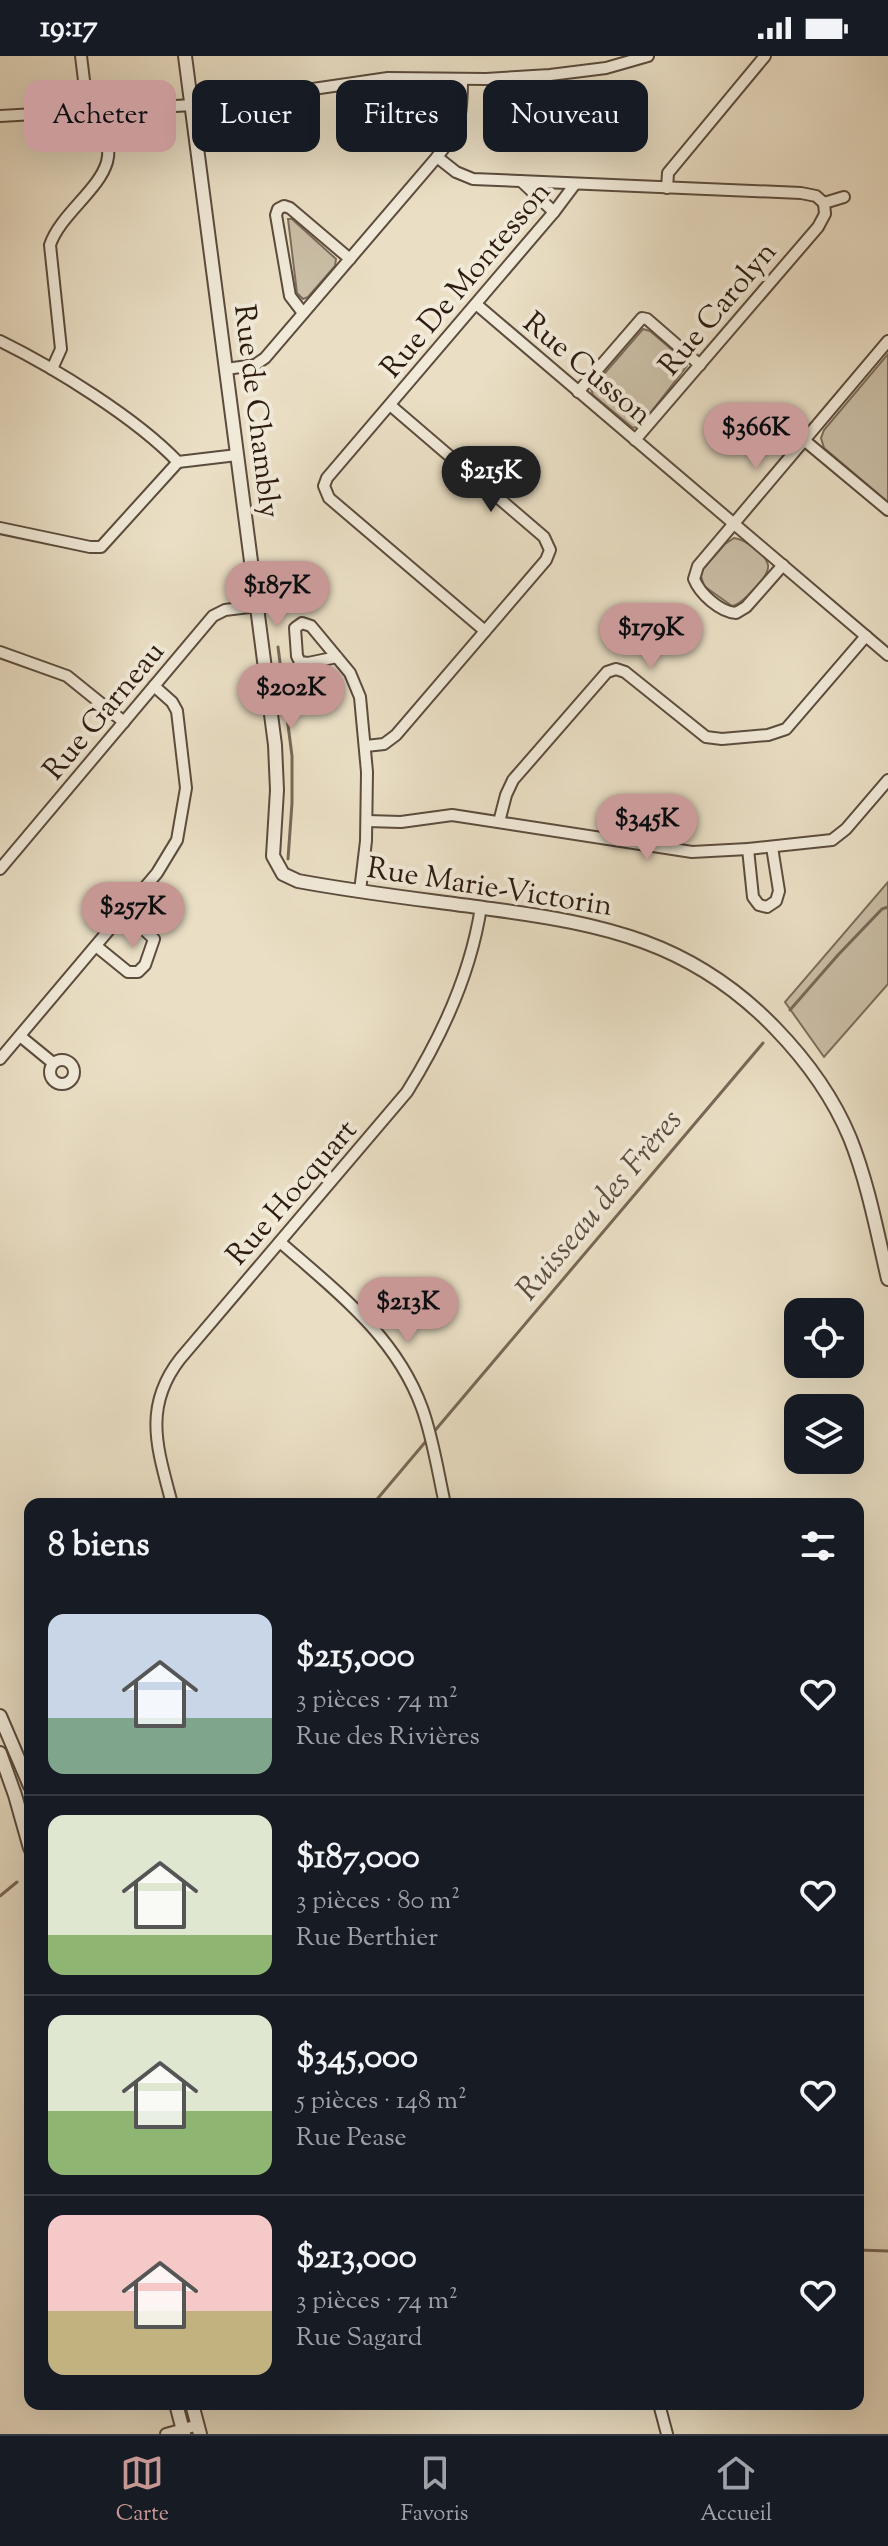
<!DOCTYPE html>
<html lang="fr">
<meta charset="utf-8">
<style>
:root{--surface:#171b24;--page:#242831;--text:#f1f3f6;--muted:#9ea1a6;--line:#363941;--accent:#c59692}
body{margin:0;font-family:"Sorts Mill Goudy",serif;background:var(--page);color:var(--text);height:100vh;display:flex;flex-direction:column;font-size:30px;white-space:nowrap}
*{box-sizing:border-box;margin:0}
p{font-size:26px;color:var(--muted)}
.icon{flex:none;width:44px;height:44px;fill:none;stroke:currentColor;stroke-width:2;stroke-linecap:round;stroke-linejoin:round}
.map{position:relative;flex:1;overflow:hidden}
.panel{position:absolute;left:24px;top:1442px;width:840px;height:912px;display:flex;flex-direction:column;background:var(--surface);border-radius:16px;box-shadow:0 8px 32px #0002}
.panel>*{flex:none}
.hud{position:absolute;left:24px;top:24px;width:840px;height:72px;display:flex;gap:16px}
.buttons{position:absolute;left:784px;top:1242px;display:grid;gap:16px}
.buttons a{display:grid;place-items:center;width:80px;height:80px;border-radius:16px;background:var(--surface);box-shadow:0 8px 32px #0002;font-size:40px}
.price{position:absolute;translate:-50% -68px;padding:0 18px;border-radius:28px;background:var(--accent);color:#111;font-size:26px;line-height:52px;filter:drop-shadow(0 2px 4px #0008)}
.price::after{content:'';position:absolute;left:50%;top:48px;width:24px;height:18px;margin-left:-12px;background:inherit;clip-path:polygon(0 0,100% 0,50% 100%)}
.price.on{background:#222;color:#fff}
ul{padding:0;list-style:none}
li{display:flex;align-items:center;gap:24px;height:200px;padding:0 24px}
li+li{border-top:2px solid var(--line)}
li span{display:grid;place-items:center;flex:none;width:224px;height:160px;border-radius:16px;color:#555}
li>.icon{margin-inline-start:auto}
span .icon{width:96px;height:96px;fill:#fffc;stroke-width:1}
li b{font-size:34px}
h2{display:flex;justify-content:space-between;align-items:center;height:96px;padding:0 24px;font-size:34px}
.pill{padding:0 28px;border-radius:16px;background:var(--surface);box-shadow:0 8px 32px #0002;font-size:28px;line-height:72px}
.pill.on{background:var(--accent);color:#111}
.status{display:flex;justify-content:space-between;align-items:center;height:56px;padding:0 40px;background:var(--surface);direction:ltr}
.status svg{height:22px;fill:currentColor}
.tabs{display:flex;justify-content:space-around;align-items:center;height:112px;border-top:2px solid var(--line);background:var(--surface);font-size:22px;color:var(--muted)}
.tabs a{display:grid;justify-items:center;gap:4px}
.tabs .on{color:var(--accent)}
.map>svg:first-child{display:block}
.green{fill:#cabea6;stroke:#7c6c5b;stroke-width:2}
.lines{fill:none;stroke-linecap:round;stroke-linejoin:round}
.stream{stroke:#786857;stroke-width:3}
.minor-casing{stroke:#5c4c3d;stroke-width:14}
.tertiary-casing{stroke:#5c4c3d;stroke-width:16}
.minor{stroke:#f1ead9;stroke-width:10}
.tertiary{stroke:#f1ead9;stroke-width:12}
.labels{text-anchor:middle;stroke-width:8;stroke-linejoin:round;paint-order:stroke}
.street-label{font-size:30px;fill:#2d1b10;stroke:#f1ead9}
.water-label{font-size:32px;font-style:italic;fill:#5f4f40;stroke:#f1ead9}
</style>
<div class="status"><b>19:17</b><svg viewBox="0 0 49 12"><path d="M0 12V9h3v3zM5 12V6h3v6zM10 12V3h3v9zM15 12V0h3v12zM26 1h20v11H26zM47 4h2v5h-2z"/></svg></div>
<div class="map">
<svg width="888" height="2378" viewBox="0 0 888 2378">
<rect width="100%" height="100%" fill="#eadfc5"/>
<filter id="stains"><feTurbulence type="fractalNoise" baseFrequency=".0025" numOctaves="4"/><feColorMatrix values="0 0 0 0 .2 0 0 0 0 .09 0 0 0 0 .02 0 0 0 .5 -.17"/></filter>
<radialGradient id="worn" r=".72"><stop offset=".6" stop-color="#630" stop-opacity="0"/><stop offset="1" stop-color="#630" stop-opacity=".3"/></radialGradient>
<!-- green -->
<g class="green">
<path d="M288,163h4l44,40 -1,7 -27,31 -5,2 -6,-6z"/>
<path d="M643,273l7,2 34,29 3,6 -47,60 -7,2 -40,-33 -2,-6z"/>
<path d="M888,298v148l-64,-54 -3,-10 3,-8z"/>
<path d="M734,482c10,1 32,16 34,27 2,11 -26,39 -36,41l-28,-20 -3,-10 2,-7 22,-25z"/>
<path d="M888,826v102l-64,73 -39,-55z"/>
</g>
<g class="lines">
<!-- stream -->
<g class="stream">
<path d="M278,591l14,109v47l-4,56"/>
<path d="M790,954l48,-55 44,-46 6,-2"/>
<path d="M432,1378l331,-391"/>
<path d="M373,1448l54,-64"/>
<path d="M0,1840l17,-14"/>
<path d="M858,2194l30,1"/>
</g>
<!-- minor casing -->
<g class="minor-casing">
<g id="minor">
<path d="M81,0l7,57"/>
<path d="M0,60l210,-12 178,-26 98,1 64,-4 56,-7 42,-12"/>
<path d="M437,101l19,15 17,7 328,14 15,3 8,7"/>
<path d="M521,125l33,31"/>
<path d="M667,132l1,-15 97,-117"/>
<path d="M824,147l20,-6"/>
<path d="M476,248l412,351"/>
<path d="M303,257l-13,-17 -14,-81 2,-6 6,-3 6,2 60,51"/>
<path d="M0,285c55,27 136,77 178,121l59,-7"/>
<path d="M52,313l9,-20 -11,-104c10,-30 49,-55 57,-83 4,-15 -1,-35 -2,-50"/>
<path d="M226,313l29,-4 10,-7 172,-201c24,-29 25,-42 25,-78"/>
<path d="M578,336l64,-74 5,1 53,46"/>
<path d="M635,384l183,-213 7,-13 -1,-11"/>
<path d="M804,384l84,70"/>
<path d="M0,472l90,19h11l77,-85"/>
<path d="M783,509l-37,42 -10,6c-16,-1 -36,-19 -42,-34l4,-13 190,-225"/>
<path d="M485,575l-156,-133 -5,-12 3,-8 227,-266 21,-28"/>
<path d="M0,596l67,24 57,46"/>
<path d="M337,601l-29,6 -8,-1 -3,-6 -2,-28 7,-5 9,3 39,47 10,24 7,75 -1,69 -6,50"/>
<path d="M366,690l18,-2 12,-9 150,-175 4,-10 -6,-13 -154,-132"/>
<path d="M367,765l34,1 51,-7 240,37 56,-3 84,-9 14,-11 42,-49"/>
<path d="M499,766l7,-27 7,-15 94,-108 9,-3 9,3 81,65 16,2 46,-4 18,-6 80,-93"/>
<path d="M748,793l5,48 6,8 8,2 9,-6 3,-10 -7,-44"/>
<path d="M0,813l213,-253 12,-6 32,-4"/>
<path d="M96,890l32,26h10l7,-7 9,-26 -29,-27"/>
<path d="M20,980l33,27"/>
<path d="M0,1003l157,-186 20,-33 9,-52 -9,-77 -5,-9 -18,-16"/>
<circle cx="62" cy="1016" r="12"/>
<path d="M280,1186c56,49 116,94 142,166 11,30 16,65 23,96"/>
<path d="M172,1448c-14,-54 -30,-96 8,-145l227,-267c35,-56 64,-120 74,-185"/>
<path d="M659,2348l8,30"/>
<path d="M166,2378l32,-9"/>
</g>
</g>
<!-- tertiary casing -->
<g class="tertiary-casing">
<g id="tertiary">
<path d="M185,0l90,689 2,45 -4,66 10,18 15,7c64,12 129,19 193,28 113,15 201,33 284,119 31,32 58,69 75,110 18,45 27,94 38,141"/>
<path d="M0,1660l30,70"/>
<path d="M0,1697l15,42 15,53"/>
<path d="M176,2348l8,30"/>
<path d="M192,2348l8,30"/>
</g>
</g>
<!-- minor -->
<use href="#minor" class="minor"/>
<!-- tertiary -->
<use href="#tertiary" class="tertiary"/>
</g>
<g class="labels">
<!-- street labels -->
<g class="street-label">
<text transform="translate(465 223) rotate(-50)" y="10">Rue De Montesson</text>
<text transform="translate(717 252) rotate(-50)" y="10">Rue Carolyn</text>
<text transform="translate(588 312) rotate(40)" y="10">Rue Cusson</text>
<text transform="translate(258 355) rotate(83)" y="10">Rue de Chambly</text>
<text transform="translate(103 654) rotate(-50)" y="10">Rue Garneau</text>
<text transform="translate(490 830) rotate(9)" y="10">Rue Marie-Victorin</text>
<text transform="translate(291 1136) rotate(-49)" y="10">Rue Hocquart</text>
</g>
<!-- water labels -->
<g class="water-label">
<text transform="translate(598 1148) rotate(-50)" y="11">Ruisseau des Frères</text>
</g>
</g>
<rect width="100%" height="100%" filter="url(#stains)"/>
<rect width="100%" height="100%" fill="url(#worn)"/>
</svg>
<div class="buttons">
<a><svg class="icon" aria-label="locate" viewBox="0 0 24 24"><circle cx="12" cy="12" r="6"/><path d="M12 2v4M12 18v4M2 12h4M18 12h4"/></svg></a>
<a><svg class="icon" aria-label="layers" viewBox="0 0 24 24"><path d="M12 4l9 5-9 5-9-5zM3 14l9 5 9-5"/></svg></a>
</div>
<b class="price" style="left:756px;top:415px">$366K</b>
<b class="price on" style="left:491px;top:458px">$215K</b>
<b class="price" style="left:277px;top:573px">$187K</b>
<b class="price" style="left:651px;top:615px">$179K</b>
<b class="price" style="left:291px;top:675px">$202K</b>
<b class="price" style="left:647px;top:806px">$345K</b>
<b class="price" style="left:133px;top:894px">$257K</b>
<b class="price" style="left:408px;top:1289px">$213K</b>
<div class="hud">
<a class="pill on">Acheter</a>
<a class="pill">Louer</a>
<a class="pill">Filtres</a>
<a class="pill">Nouveau</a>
</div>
<section class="panel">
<h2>8 biens<svg class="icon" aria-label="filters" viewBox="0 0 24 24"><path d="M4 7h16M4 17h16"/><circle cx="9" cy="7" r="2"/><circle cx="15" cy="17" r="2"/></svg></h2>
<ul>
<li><span style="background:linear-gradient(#c9d6e8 65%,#7fa58c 0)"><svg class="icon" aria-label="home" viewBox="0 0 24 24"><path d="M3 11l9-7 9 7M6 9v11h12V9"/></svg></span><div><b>$215,000</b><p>3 pièces · 74 m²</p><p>Rue des Rivières</p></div><svg class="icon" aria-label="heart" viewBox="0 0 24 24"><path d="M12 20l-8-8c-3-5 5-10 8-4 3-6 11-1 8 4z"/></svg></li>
<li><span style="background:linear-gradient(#dfe7d0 75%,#8fb573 0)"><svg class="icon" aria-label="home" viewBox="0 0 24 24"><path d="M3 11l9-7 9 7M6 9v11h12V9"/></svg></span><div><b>$187,000</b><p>3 pièces · 80 m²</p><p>Rue Berthier</p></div><svg class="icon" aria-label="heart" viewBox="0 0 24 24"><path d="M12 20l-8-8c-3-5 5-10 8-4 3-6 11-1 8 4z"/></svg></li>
<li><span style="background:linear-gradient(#dfe7d0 60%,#8fb573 0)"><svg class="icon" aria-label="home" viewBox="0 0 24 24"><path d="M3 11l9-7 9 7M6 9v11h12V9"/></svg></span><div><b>$345,000</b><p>5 pièces · 148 m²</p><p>Rue Pease</p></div><svg class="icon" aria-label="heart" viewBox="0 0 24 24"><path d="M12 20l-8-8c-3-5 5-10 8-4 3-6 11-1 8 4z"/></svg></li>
<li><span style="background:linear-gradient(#f6c9c9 60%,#c2b280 0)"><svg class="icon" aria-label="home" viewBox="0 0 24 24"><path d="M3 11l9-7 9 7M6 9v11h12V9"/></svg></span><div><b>$213,000</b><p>3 pièces · 74 m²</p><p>Rue Sagard</p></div><svg class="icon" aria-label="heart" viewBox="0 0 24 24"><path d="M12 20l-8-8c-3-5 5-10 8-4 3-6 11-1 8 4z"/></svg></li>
</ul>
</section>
</div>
<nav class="tabs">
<a class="on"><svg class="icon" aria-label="map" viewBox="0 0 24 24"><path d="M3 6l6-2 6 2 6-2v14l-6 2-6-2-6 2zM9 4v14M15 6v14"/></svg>Carte</a>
<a><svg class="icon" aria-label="saved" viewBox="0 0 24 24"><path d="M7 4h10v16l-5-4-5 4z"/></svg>Favoris</a>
<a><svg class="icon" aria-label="home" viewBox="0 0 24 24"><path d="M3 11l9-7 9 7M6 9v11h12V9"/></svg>Accueil</a>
</nav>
